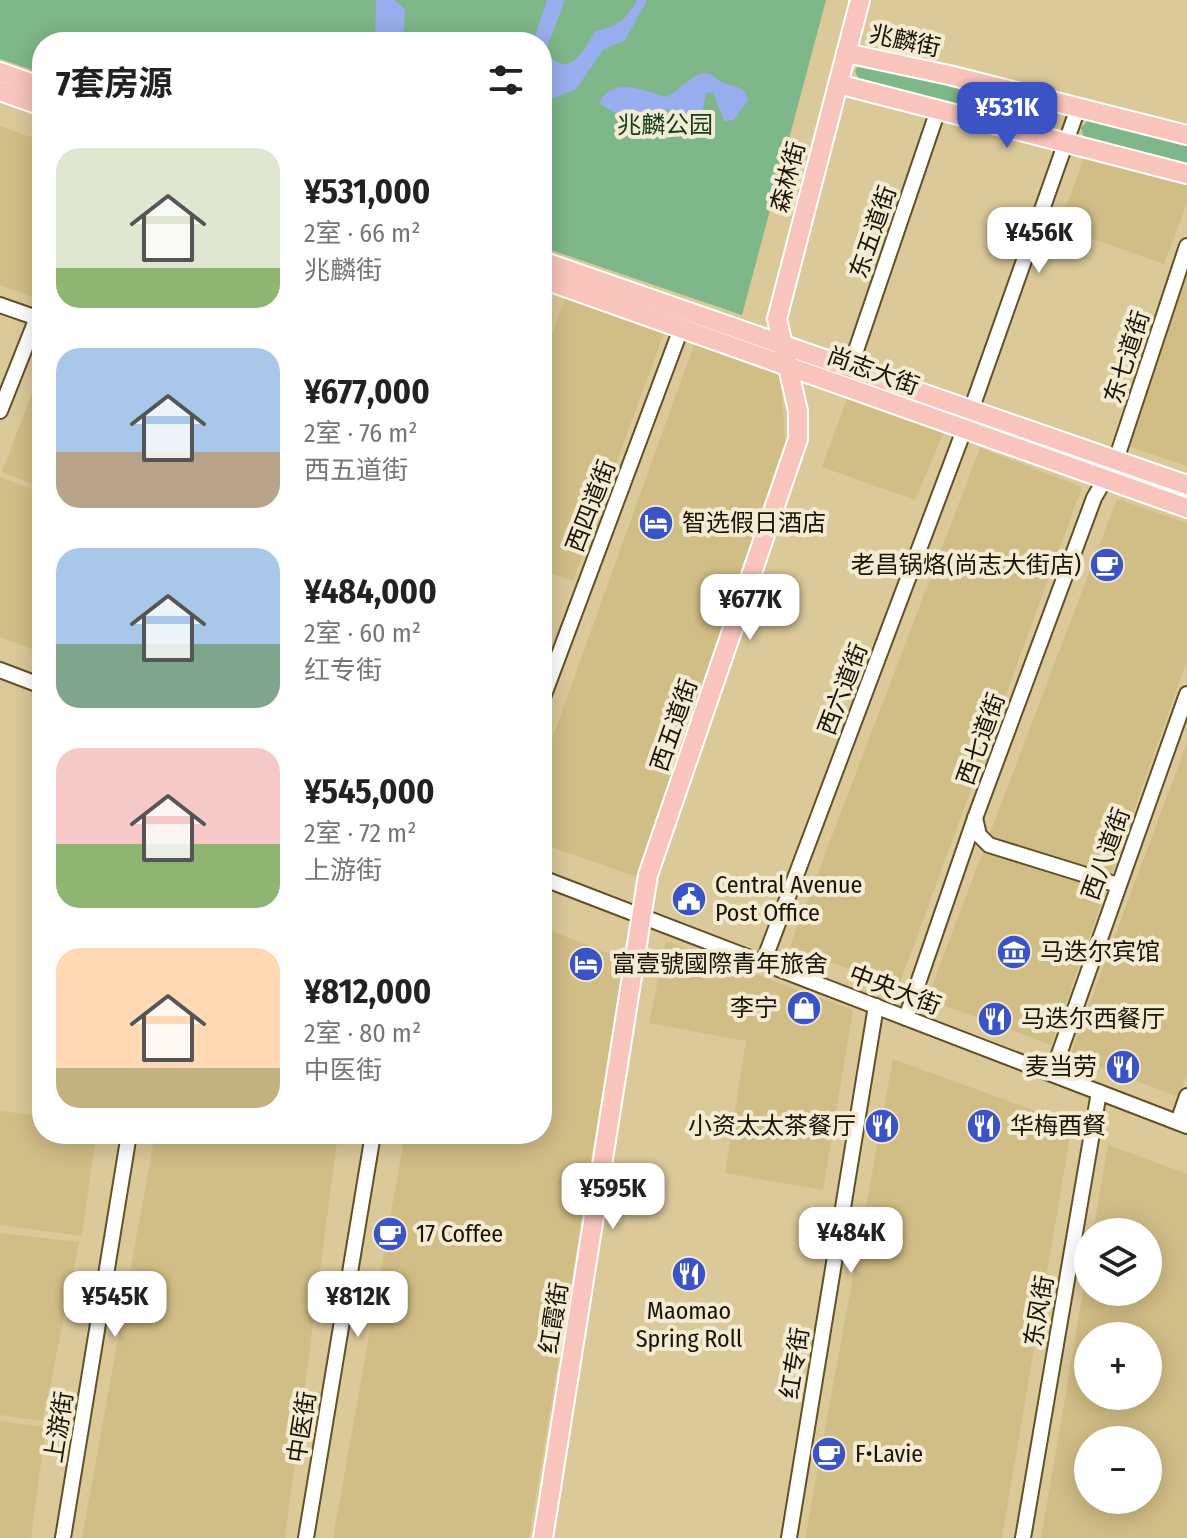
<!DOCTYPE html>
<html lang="zh">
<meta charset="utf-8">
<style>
:root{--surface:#fff;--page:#f2f2f2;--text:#222;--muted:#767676;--accent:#3b53c5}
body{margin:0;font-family:"Fira Sans Condensed","Noto Sans SC",sans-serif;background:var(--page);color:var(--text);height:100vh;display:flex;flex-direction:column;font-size:30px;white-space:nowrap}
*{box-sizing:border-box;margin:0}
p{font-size:26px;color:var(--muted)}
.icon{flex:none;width:44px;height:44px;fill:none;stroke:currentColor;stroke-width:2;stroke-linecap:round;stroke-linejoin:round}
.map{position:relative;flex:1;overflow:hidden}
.details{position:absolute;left:32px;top:32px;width:520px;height:1112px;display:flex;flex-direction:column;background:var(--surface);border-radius:32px;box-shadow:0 4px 20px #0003}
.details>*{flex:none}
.buttons{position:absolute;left:1074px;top:1218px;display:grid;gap:16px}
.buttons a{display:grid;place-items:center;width:88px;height:88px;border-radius:50%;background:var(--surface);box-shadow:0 4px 20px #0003;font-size:40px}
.price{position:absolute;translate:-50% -68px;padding:0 18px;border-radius:16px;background:#fff;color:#222;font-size:26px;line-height:52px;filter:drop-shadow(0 2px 4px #0008)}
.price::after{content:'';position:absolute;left:50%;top:48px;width:24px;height:18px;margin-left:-12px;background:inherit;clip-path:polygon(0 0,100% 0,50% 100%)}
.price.selected{background:var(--accent);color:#fff}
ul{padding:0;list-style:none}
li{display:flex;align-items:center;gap:24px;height:200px;padding:0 24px}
li span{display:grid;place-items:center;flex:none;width:224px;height:160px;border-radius:24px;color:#555}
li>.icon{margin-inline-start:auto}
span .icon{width:96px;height:96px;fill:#fffc;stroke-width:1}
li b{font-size:34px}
h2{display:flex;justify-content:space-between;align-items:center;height:96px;padding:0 24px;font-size:34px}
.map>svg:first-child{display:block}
.built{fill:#d1bd86;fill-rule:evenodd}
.green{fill:#7eb789}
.water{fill:#99aeee}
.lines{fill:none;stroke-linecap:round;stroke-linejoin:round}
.minor-casing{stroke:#615125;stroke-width:18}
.major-casing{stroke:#fff;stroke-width:22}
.minor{stroke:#fff;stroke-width:14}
.major{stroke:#f8c4bb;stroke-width:18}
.labels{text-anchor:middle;stroke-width:8;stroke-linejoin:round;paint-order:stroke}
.street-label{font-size:24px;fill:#1b1404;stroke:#f4ebd3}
.park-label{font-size:24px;fill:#13401f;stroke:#f4ebd3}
.poi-label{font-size:24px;fill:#1b1404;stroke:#f4ebd3;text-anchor:start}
</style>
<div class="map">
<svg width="1187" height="1538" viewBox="0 0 1187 1538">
<rect width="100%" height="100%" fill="#dbc99a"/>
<!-- built -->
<g class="built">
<path d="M0,126l42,15v129l-10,27 -32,-12z"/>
<path d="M1085,155l102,28v20l-23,61 -105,-37z"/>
<path d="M1187,271v195l-63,-21z"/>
<path d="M566,296l99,34 -92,251 -31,-11v-208z"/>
<path d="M695,342l86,32 4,69 -148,434 -95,-33v-77z"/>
<path d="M42,367v108l-4,11 -36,-14z"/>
<path d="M848,396l96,36 -29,68 -93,-33z"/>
<path d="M980,448l102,39 -184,501 -108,-42z"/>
<path d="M0,477l39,15 3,-7v168l-42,-16z"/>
<path d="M1117,499l70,24v137l-136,385 -124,-46z"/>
<path d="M1187,743v331l-8,23 -109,-41z"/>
<path d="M542,927l82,33 -95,578h-196l72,-404h137z"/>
<path d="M666,941l187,69 -30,180 -98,-17 21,-132 -97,-18z"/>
<path d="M893,1059l179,65 -70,414h-197z"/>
<path d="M0,1111l42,5v18h54l-14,102 -82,-11z"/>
<path d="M155,1134h183l-53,404h-203z"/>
<path d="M1108,1145l79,29v364h-146l47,-275v29h60v-60h-55zM1088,1336h60v60h-60zM1088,1440h60v60h-60z"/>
<path d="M0,1233l79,9 -36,179 -43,-6z"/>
<path d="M0,1421l46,6 -15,111h-31z"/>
</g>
<!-- green -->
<g class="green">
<path d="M0,0h826l-84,315 -200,-68v-205h-500v31l-42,-14z"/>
<path d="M860,62l200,49 -9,17h-7l-183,-44 -6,-13z"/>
<path d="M1089,119l98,25v23l-102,-27 -4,-12z"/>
</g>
<!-- water -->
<g class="water">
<path d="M376,0h18l11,9 -2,33h-28z"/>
<path d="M547,0h18l-20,52c25,28 37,1 50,-21 21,-3 33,-13 42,-31h10l-22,40 -22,10 -27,39 -34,14v-61h-9z"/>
<path d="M703,73c11,1 10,4 19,9 12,7 22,1 26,18l-14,20 -10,1 -11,-29 -7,1 -4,22c-14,9 -21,3 -34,-6l-19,6 -27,2 -23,-14c15,-28 42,-12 68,-6 14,-8 22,-20 36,-24z"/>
</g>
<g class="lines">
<!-- minor casing -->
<g class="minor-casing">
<g id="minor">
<path d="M0,305l37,13"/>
<path d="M850,368l88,-258"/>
<path d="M0,411l42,-106"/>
<path d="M0,670l42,16"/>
<path d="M542,700l140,-374"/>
<path d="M975,818l4,17 10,10 129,40"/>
<path d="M542,878l645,248"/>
<path d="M763,963l201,-533 114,-322"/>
<path d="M906,1018l69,-200 119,-320 22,-38 71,-214"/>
<path d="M1052,1074l135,-380"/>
<path d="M1178,1122l9,-26"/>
<path d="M63,1538l66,-404"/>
<path d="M306,1538l67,-404"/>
<path d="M789,1538l87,-532"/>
<path d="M1023,1538l76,-446"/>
</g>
</g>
<!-- major casing -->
<g class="major-casing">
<g id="major">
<path d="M846,53l103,22 238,60"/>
<path d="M0,72l42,15"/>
<path d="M838,84l349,90"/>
<path d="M0,91l42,15"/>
<path d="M542,261l645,224"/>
<path d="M542,279l645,229"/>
<path d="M543,1538l105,-663 150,-436v-28l-21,-92 83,-319"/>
</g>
</g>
<!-- minor -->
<use href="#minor" class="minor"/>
<!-- major -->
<use href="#major" class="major"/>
</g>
<!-- icons -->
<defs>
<g id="hotel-disc" transform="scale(1.8)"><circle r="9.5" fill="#3b53c5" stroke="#f4ebd3"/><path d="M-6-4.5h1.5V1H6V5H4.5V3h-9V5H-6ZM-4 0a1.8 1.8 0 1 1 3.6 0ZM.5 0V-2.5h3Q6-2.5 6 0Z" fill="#fff"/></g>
<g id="cafe-disc" transform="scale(1.8)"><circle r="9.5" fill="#3b53c5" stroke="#f4ebd3"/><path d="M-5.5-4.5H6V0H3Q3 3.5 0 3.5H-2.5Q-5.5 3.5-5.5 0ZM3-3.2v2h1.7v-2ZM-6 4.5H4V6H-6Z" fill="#fff"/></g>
<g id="civic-disc" transform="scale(1.8)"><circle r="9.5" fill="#3b53c5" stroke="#f4ebd3"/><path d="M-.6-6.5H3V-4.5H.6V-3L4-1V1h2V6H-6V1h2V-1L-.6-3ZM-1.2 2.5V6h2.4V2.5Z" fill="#fff"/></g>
<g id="museum-disc" transform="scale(1.8)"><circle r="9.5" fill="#3b53c5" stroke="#f4ebd3"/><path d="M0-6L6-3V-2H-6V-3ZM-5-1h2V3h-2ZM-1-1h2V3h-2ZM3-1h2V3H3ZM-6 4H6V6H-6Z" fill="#fff"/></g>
<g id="shop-disc" transform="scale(1.8)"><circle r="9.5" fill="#3b53c5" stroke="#f4ebd3"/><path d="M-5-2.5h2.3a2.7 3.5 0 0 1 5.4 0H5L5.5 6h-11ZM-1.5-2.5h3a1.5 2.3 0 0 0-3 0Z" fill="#fff"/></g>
<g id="restaurant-disc" transform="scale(1.8)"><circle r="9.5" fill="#3b53c5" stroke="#f4ebd3"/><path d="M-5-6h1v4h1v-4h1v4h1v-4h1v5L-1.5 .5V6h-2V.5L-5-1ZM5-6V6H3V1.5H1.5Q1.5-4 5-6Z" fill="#fff"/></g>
</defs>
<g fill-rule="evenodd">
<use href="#hotel-disc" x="656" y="523"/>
<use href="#cafe-disc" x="1107" y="565"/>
<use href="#civic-disc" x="689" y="899"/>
<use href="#museum-disc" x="1014" y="952"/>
<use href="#hotel-disc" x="586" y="964"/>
<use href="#shop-disc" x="804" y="1008"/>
<use href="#restaurant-disc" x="995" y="1019"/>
<use href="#restaurant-disc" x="1123" y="1067"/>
<use href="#restaurant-disc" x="882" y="1126"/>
<use href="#restaurant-disc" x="984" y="1126"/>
<use href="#cafe-disc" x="390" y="1234"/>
<use href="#restaurant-disc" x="689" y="1274"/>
<use href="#cafe-disc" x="829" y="1454"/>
</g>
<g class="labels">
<!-- street labels -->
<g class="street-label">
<text transform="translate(905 41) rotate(12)" y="8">兆麟街</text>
<text transform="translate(788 177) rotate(-75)" y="8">森林街</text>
<text transform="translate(873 232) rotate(-71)" y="8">东五道街</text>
<text transform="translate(1127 357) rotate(-72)" y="8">东七道街</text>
<text transform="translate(873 371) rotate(20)" y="8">尚志大街</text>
<text transform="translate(591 506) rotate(-69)" y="8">西四道街</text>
<text transform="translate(843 689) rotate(-69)" y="8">西六道街</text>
<text transform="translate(674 725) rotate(-71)" y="8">西五道街</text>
<text transform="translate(981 739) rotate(-70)" y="8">西七道街</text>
<text transform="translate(1106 854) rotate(-70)" y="8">西八道街</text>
<text transform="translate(895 990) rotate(21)" y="8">中央大街</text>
<text transform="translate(1039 1311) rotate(-80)" y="8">东风街</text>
<text transform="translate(554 1318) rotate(-81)" y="8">红霞街</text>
<text transform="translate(795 1363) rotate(-81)" y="8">红专街</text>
<text transform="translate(59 1427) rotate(-81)" y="8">上游街</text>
<text transform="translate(302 1427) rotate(-81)" y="8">中医街</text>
</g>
<!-- park labels -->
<g class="park-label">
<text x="665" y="133">兆麟公园</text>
</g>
<!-- poi labels -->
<g class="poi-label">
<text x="682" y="531">智选假日酒店</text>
<text x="1081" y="573" text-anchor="end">老昌锅烙(尚志大街店)</text>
<text x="715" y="893">Central Avenue<tspan x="715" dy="28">Post Office</tspan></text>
<text x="1040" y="960">马迭尔宾馆</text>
<text x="612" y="972">富壹號國際青年旅舍</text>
<text x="778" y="1016" text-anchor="end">李宁</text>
<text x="1021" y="1027">马迭尔西餐厅</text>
<text x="1097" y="1075" text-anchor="end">麦当劳</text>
<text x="856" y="1134" text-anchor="end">小资太太茶餐厅</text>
<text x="1010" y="1134">华梅酉䝳</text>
<text x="416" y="1242">17 Coffee</text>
<text x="689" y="1319" text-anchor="middle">Maomao<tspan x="689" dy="28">Spring Roll</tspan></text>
<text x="855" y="1462">F•Lavie</text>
</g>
</g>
</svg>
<div class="buttons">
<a><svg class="icon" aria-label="layers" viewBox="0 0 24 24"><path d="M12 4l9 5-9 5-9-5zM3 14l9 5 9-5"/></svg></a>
<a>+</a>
<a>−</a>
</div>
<b class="price selected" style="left:1007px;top:150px">¥531K</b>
<b class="price" style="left:1039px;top:275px">¥456K</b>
<b class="price" style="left:750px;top:642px">¥677K</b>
<b class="price" style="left:613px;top:1231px">¥595K</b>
<b class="price" style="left:851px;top:1275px">¥484K</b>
<b class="price" style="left:115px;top:1339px">¥545K</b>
<b class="price" style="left:358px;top:1339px">¥812K</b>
<section class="details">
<h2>7套房源<svg class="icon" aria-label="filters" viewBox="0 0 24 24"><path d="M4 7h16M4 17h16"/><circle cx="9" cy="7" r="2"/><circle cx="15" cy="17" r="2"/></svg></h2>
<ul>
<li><span style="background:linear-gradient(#dfe7d0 75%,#8fb573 0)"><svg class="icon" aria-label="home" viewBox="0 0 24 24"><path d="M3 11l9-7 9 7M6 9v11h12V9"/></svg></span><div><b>¥531,000</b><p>2室 · 66 m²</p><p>兆麟街</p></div></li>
<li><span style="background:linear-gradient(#a9c7e8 65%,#b9a48a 0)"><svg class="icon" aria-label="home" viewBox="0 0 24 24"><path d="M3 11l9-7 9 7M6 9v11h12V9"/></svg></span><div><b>¥677,000</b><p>2室 · 76 m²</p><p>西五道街</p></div></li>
<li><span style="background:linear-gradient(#a9c7e8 60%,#7fa58c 0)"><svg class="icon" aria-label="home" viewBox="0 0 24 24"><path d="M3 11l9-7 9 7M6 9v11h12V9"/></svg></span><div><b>¥484,000</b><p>2室 · 60 m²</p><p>红专街</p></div></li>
<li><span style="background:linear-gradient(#f6c9c9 60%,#8fb573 0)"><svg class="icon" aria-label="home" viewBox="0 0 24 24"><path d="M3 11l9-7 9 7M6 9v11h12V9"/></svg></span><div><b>¥545,000</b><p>2室 · 72 m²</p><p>上游街</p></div></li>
<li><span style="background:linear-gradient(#ffd9b3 75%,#c2b280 0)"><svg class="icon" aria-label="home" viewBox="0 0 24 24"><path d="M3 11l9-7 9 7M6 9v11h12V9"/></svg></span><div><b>¥812,000</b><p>2室 · 80 m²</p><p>中医街</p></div></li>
</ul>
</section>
</div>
